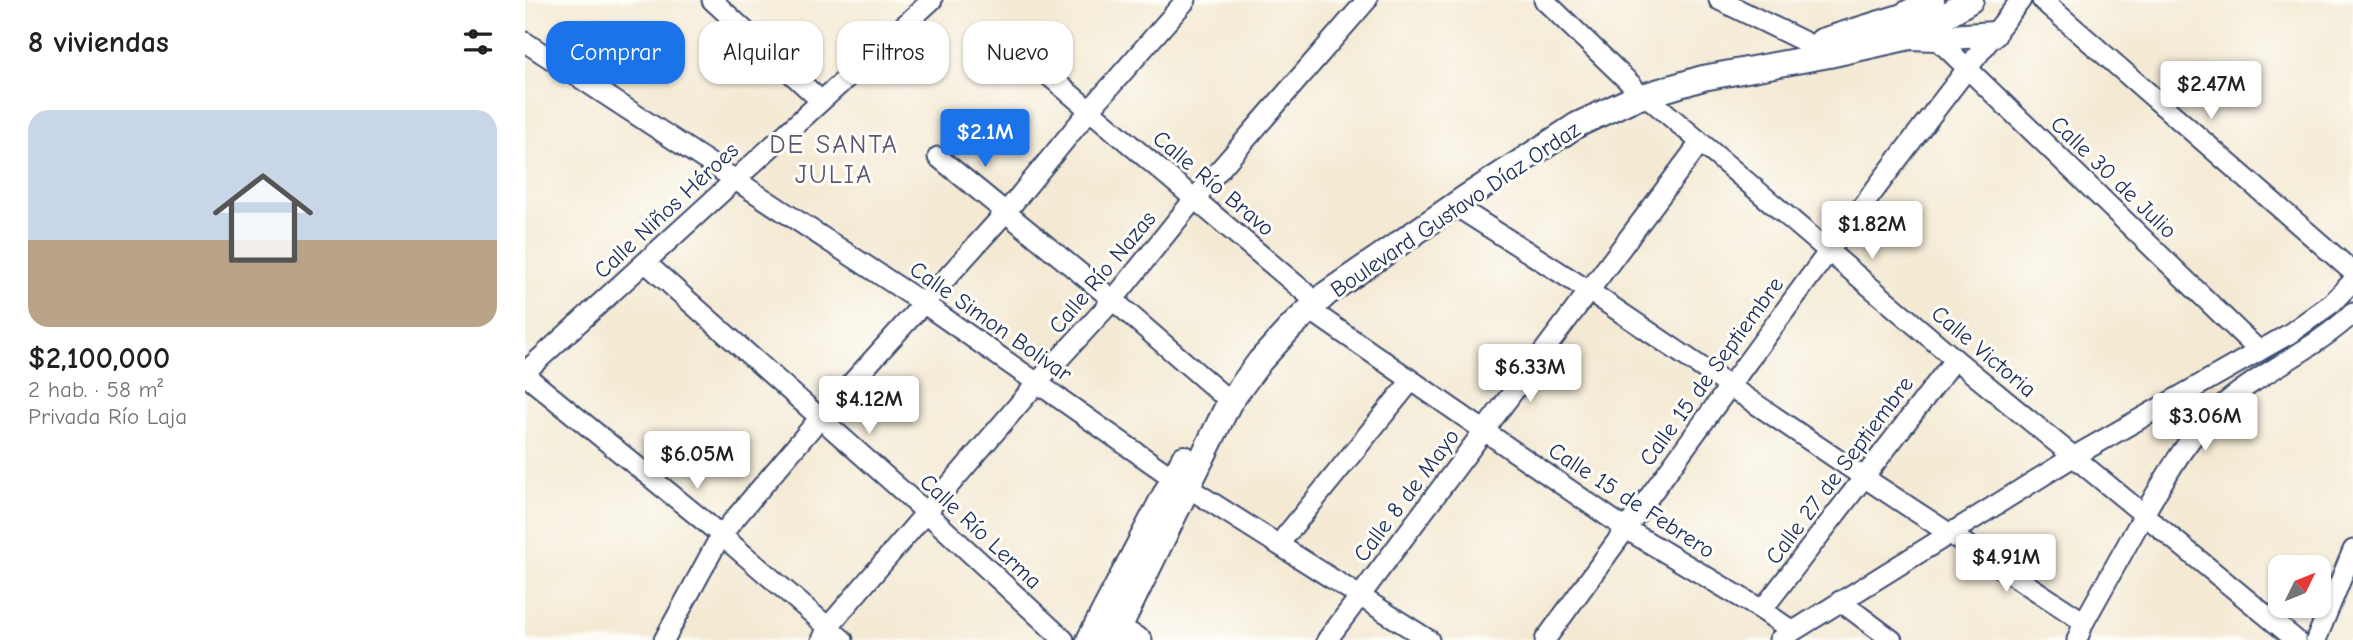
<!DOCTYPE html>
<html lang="es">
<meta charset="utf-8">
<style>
:root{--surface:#fff;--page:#f6f6f6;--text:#202124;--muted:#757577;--accent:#1a73e8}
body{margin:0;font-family:"Comic Neue",sans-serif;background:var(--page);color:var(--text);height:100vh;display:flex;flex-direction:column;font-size:26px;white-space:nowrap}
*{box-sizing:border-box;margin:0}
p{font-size:23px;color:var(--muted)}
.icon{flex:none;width:38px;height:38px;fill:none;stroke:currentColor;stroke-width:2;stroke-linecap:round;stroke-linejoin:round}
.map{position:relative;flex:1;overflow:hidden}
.panel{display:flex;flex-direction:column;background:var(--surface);width:525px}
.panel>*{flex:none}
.hud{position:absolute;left:21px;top:21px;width:665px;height:63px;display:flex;gap:14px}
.needle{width:46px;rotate:47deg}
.fabs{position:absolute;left:1743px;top:555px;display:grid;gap:14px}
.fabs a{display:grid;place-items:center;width:63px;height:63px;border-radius:14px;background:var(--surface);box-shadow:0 2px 5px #0004;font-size:35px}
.price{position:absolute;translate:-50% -60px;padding:0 16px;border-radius:7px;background:#fff;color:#222;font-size:23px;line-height:46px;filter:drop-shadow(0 2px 4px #0008)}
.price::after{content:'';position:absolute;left:50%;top:42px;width:21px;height:16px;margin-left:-10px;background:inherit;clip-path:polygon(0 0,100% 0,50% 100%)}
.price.on{background:var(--accent);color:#fff}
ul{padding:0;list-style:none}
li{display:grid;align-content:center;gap:14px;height:371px;padding:0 28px}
li span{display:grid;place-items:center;height:217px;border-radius:21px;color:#555}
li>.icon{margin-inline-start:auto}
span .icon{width:126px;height:126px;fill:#fffc;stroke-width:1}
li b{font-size:30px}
h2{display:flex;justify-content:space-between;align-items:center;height:84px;padding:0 28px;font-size:30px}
.tag{padding:0 24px;border-radius:21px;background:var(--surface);box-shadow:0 2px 5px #0004;font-size:24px;line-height:63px}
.tag.on{background:var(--accent);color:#fff}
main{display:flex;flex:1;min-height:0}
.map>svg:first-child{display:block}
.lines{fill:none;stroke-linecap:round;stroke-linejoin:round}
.minor-casing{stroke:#3c4b70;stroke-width:23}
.major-casing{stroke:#3c4b70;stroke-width:28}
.minor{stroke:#fff;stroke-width:19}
.major{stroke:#fff;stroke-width:24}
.labels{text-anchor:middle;stroke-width:6;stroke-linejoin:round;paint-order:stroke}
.street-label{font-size:23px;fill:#1b2f5e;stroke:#fdfcf7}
.quarter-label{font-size:26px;letter-spacing:2px;fill:#5c5670;stroke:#fdfcf7}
</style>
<main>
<section class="panel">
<h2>8 viviendas<svg class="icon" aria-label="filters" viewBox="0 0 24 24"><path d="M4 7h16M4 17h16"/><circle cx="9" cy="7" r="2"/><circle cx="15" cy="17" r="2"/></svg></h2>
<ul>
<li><span style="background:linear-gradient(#c9d6e8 60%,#b9a48a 0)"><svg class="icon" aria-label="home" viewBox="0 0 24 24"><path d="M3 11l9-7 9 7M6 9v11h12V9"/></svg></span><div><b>$2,100,000</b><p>2 hab. · 58 m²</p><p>Privada Río Laja</p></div></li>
</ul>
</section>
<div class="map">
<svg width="1828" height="640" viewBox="0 0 1828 640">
<rect width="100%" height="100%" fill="#fdfcf7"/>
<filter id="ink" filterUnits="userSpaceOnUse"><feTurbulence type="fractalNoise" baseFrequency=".0143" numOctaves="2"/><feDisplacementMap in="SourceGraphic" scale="14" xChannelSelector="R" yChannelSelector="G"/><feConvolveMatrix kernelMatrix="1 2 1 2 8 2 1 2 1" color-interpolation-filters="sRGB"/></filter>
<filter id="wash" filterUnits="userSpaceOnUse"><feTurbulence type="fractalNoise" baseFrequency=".00686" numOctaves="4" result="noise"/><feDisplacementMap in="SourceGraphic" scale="28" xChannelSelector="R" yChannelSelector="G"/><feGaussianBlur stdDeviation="1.57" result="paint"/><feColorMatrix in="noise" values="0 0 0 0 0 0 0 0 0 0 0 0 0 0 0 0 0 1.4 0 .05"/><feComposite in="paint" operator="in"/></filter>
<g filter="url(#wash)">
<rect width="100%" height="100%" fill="#f4ead4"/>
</g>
<g filter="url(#ink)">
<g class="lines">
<!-- minor casing -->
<g class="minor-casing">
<g id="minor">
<path d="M187,0l109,101"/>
<path d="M1019,0l89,86"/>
<path d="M1194,0l88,43"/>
<path d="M1517,0l311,272"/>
<path d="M1411,38l323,313"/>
<path d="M0,42l398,261 250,175 256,162"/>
<path d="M517,70l265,224"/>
<path d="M1120,95l310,264 341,281"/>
<path d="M413,157l175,143 106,92"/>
<path d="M929,205l135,86 276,187 219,144"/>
<path d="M121,263l281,250 137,127"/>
<path d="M785,310l316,219 136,81 30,21"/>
<path d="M0,372l407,-372"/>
<path d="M0,375l196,160 122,105"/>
<path d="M754,544l132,-163"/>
<path d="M1315,601l52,39"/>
<path d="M1237,610l193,-251"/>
<path d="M595,627l22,13"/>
<path d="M139,640l57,-105 98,-116 187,-207 83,-101 97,-111"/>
<path d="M297,640l6,-13 209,-244 76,-83 82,-102 172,-198"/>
<path d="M802,640l373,-497"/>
<path d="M1020,640c157,-215 311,-432 476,-640"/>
<path d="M1254,640l294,-183 216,-123 43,-31 21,-22"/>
<path d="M1552,640l7,-18c21,-38 42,-75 63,-113 21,-36 40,-71 71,-100 41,-37 95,-58 135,-96"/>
<path d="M1791,640l37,-90"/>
</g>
</g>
<!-- major casing -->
<g class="major-casing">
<g id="major">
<path d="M1385,37l26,1 58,-4"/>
<path d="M1297,41l78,-24 32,-17"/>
<path d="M564,640l95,-182"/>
<path d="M588,640l116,-237 31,-42 31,-34 35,-33 139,-96 112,-73 53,-25 73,-22 126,-23 81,-18 61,-37"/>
</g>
</g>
<!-- minor -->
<use href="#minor" class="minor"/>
<!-- major -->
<use href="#major" class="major"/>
</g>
</g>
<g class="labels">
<!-- street labels -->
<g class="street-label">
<text transform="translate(1589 177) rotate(44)" y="8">Calle 30 de Julio</text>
<text transform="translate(689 183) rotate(40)" y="8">Calle Río Bravo</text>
<text transform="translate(930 209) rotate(-34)" y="8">Boulevard Gustavo Díaz Ordaz</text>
<text transform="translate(141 210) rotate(-43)" y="8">Calle Niños Héroes</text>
<text transform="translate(577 272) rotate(-50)" y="8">Calle Río Nazas</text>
<text transform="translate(466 321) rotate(35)" y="8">Calle Simon Bolivar</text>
<text transform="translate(1459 351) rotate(40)" y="8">Calle Victoria</text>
<text transform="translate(1186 371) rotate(-54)" y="8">Calle 15 de Septiembre</text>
<text transform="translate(1314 470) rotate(-53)" y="8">Calle 27 de Septiembre</text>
<text transform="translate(881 495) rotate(-53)" y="8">Calle 8 de Mayo</text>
<text transform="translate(1107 500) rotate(33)" y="8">Calle 15 de Febrero</text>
<text transform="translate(456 531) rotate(43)" y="8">Calle Río Lerma</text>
</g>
<!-- quarter labels -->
<g class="quarter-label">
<text x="309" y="153">DE SANTA<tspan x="309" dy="30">JULIA</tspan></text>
</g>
</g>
</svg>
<div class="fabs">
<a><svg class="needle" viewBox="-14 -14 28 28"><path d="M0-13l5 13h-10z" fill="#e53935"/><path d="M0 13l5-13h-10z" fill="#757577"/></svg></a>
</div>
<b class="price" style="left:1686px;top:121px">$2.47M</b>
<b class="price on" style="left:460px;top:169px">$2.1M</b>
<b class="price" style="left:1347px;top:261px">$1.82M</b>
<b class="price" style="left:1005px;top:404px">$6.33M</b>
<b class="price" style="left:344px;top:436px">$4.12M</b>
<b class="price" style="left:1680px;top:453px">$3.06M</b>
<b class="price" style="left:172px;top:491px">$6.05M</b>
<b class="price" style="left:1481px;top:594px">$4.91M</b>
<div class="hud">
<a class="tag on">Comprar</a>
<a class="tag">Alquilar</a>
<a class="tag">Filtros</a>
<a class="tag">Nuevo</a>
</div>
</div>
</main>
